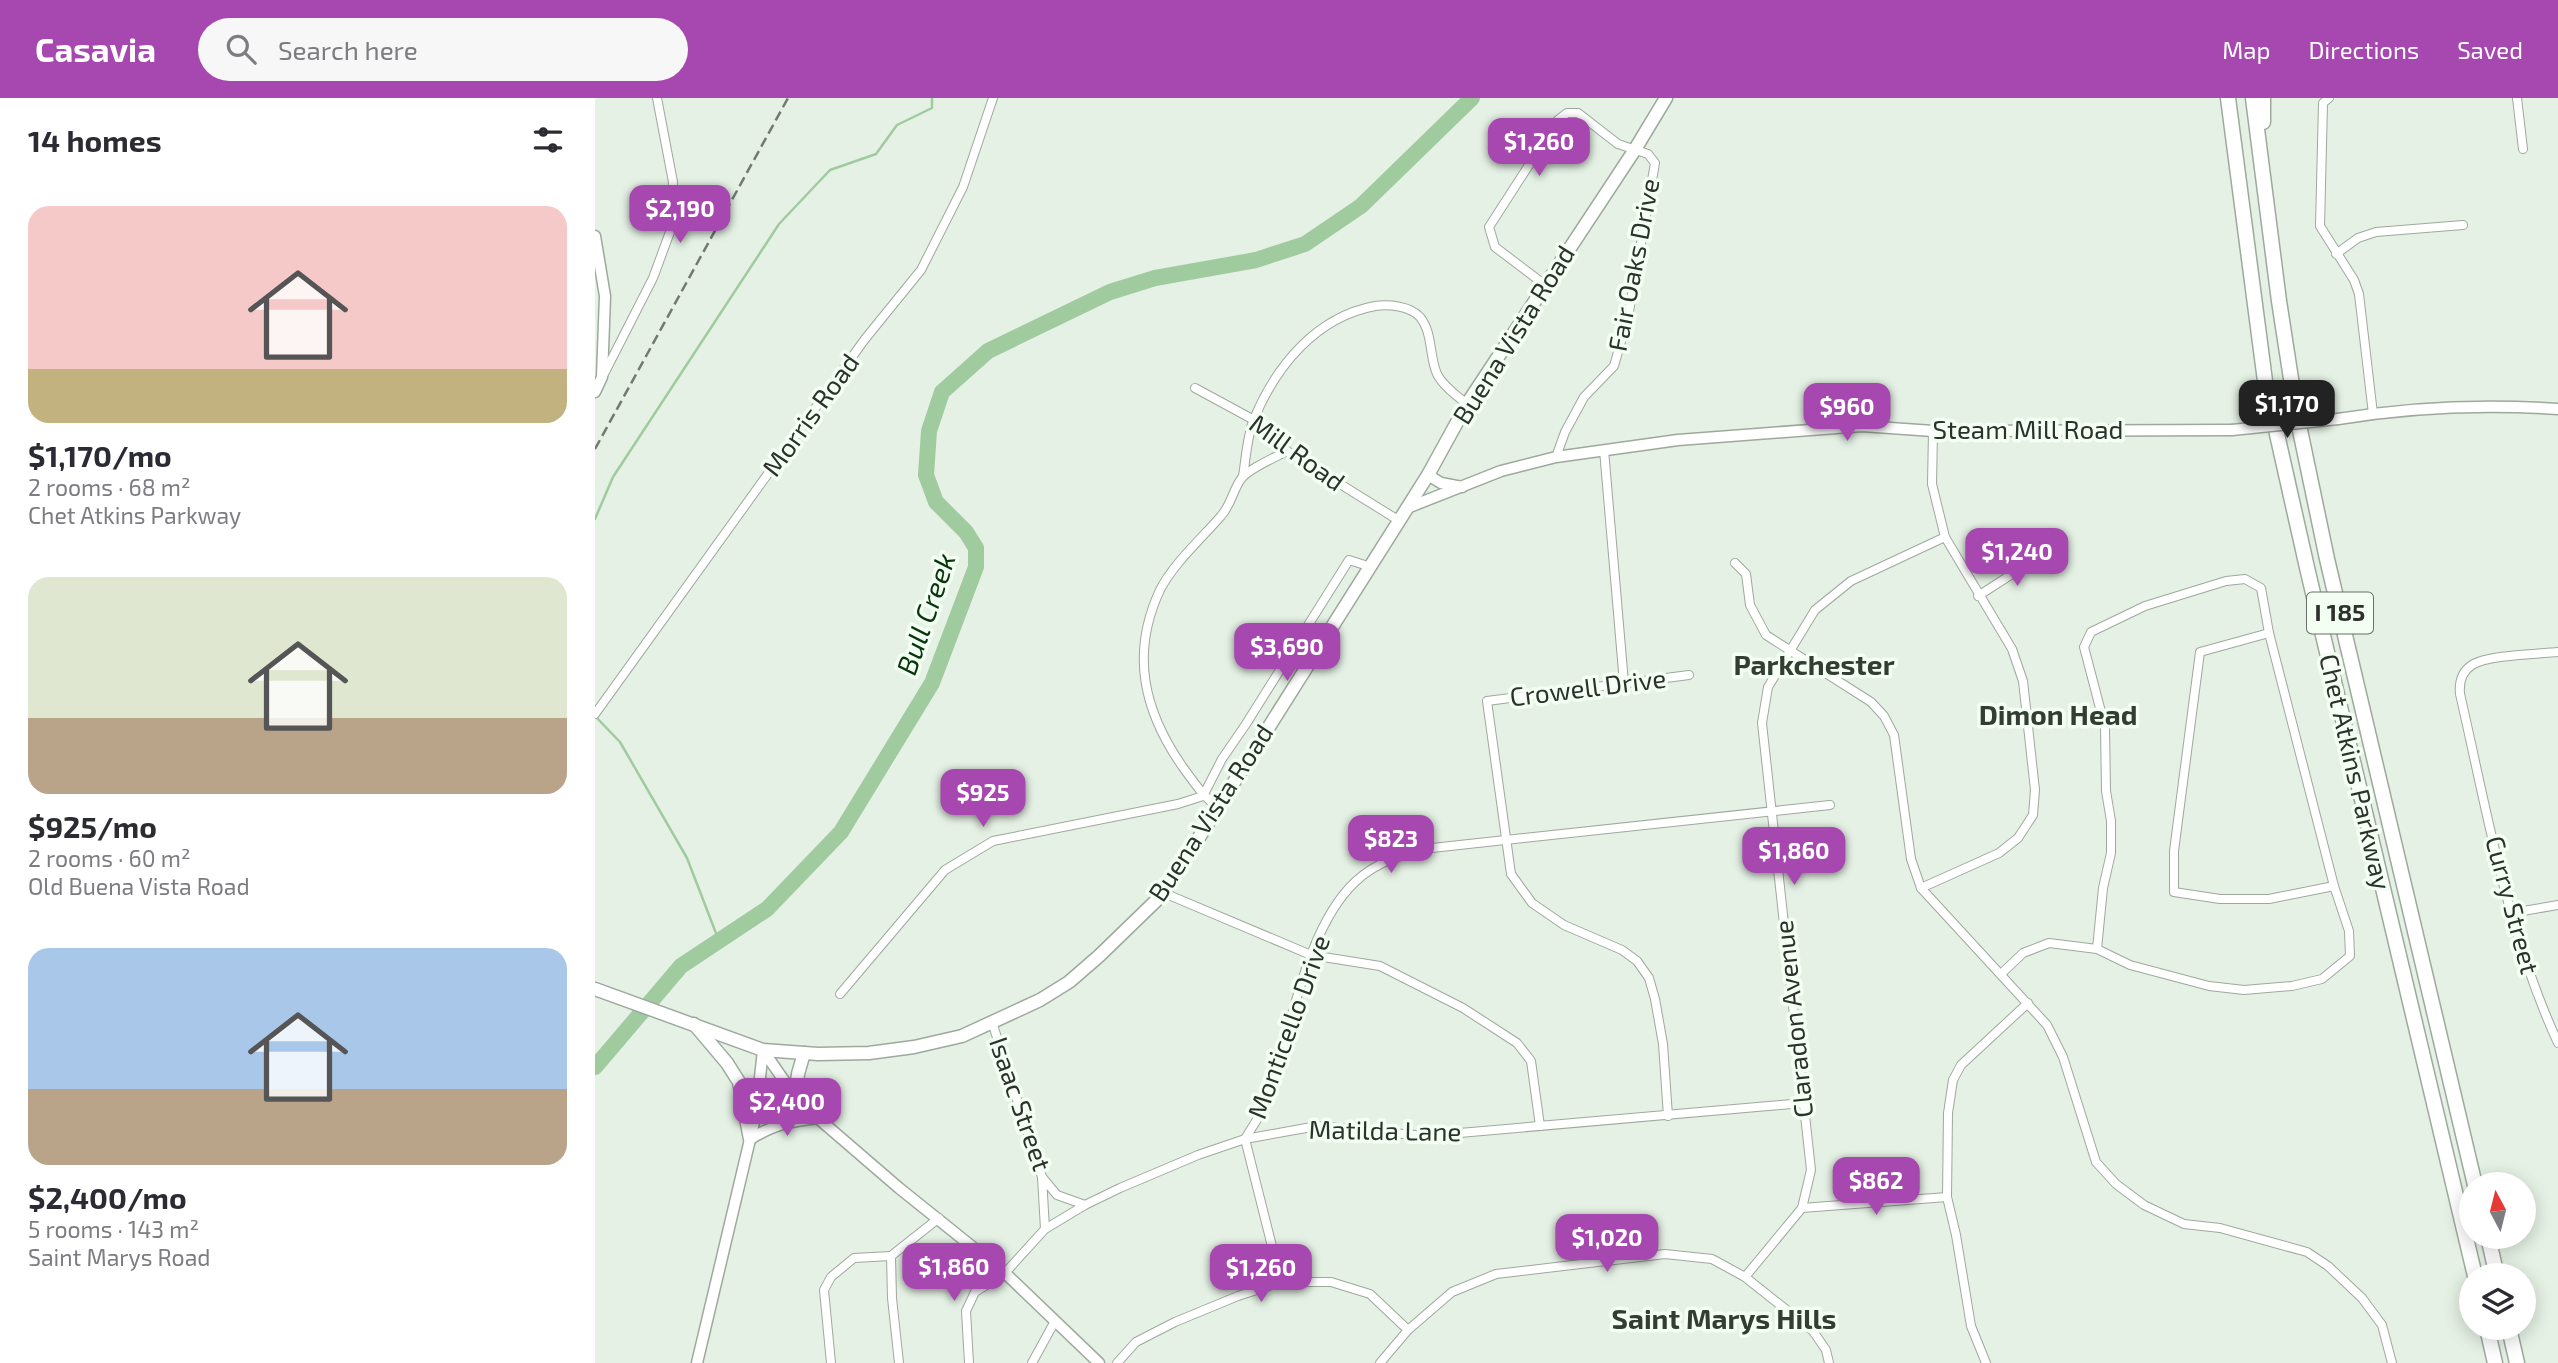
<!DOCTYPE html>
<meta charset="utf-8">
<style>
:root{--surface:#fff;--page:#f7f7f7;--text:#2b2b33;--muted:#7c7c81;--accent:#a748b0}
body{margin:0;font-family:"Exo 2",sans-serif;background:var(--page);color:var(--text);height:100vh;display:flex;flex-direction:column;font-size:26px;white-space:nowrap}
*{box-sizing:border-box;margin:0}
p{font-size:23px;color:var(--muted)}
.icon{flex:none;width:38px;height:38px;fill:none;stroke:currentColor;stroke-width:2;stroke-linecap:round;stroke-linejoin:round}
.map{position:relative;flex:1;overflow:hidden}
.drawer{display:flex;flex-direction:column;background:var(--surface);width:595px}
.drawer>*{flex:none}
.needle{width:46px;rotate:353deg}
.fabs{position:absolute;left:1864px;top:1074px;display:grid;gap:14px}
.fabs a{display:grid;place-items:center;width:77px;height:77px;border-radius:50%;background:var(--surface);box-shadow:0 4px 18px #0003;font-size:35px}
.price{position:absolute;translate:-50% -60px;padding:0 16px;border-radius:14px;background:var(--accent);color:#fff;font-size:23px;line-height:46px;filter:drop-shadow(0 2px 4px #0008)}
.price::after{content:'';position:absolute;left:50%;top:42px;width:21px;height:16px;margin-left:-10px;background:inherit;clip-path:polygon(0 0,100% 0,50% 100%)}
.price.active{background:#222;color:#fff}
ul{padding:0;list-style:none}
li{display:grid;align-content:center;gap:14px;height:371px;padding:0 28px}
li span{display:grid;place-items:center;height:217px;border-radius:21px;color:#555}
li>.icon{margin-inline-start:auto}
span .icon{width:126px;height:126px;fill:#fffc;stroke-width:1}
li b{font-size:30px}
h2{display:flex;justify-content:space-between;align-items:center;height:84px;padding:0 28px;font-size:30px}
header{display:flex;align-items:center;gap:42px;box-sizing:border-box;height:98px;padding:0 35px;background:var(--accent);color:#fff}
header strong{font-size:33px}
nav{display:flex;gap:38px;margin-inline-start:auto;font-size:24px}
.search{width:490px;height:63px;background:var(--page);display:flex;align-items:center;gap:18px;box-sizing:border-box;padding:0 24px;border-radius:38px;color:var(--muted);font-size:26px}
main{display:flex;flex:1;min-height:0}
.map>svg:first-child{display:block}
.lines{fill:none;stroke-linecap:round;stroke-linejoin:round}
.stream{stroke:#a0cb9f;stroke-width:2.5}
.river{stroke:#a0cb9f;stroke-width:16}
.street-casing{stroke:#9ea99e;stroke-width:10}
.secondary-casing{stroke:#9ea99e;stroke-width:13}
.primary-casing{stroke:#9ea99e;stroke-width:15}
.highway-casing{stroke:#9ea99e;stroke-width:17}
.street{stroke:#fff;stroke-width:8}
.secondary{stroke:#fff;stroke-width:10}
.primary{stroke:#fff;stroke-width:12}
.highway{stroke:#fff;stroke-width:14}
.rail{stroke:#727972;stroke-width:2.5;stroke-dasharray:10 5;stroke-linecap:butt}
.secondary-bridge-casing{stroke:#9ea99e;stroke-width:13;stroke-linecap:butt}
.secondary-bridge{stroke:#fff;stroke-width:10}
.labels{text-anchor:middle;stroke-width:7;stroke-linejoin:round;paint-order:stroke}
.shield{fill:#f2fff2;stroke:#686f68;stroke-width:2}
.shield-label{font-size:24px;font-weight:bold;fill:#2d312d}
.street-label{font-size:26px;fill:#2d312d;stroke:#f2fff2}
.water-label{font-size:28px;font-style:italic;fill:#07360c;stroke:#f2fff2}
.neighbourhood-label{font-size:28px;font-weight:bold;fill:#333d33;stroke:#f2fff2}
</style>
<header>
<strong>Casavia</strong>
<div class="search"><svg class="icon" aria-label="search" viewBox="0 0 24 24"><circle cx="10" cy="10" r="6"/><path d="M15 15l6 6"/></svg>Search here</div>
<nav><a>Map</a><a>Directions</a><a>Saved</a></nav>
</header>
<main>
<section class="drawer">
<h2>14 homes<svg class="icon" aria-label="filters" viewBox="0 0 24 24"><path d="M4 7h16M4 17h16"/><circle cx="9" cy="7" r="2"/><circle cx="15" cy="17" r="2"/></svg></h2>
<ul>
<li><span style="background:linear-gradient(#f6c9c9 75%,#c2b280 0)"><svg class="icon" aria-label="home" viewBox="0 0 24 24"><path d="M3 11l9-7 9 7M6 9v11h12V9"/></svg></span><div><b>$1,170/mo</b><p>2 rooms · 68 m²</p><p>Chet Atkins Parkway</p></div></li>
<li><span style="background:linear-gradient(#dfe7d0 65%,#b9a48a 0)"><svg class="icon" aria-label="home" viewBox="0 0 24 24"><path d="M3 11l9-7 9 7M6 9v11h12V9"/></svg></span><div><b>$925/mo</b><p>2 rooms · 60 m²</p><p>Old Buena Vista Road</p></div></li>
<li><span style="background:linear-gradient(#a9c7e8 65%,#b9a48a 0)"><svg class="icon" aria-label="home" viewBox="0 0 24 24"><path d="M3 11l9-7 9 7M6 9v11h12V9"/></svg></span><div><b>$2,400/mo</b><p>5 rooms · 143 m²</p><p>Saint Marys Road</p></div></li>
</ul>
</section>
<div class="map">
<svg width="1963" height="1265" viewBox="0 0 1963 1265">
<rect width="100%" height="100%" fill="#e5f1e5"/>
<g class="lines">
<!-- stream -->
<g class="stream">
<path d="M0,421l18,-42 166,-253 51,-54 46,-16 21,-29 35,-17v-10"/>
<path d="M0,618l25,26 67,116 32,83"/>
</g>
<!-- river -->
<path class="river" d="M0,969l86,-101 86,-57 74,-77 91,-149 44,-116v-19l-10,-16 -30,-30 -10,-27 3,-44 13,-39 46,-41 122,-59 45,-14 101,-18 49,-16 56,-38 111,-108"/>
<!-- street casing -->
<g class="street-casing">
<g id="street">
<path d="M1734,0l-6,5 -3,123 34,54 5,14 14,120"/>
<path d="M1922,0l6,51"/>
<path d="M1741,156l22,-16 18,-6 87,-7"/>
<path d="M950,187l-50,-38 -6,-20 69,-107 9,-7h11l40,31 30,10 7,9 -27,154 -14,49 -30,31 -19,35 -9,25"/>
<path d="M9,276l49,-96 17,-46 3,-50 -16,-84"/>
<path d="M600,290l59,32 33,31 111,69"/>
<path d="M1009,352l20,233"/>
<path d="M648,378c3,-18 4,-40 11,-57 22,-53 62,-102 121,-113 14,-2 35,0 45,11 13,16 9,39 17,57 6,12 20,22 30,30"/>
<path d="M1140,465l11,11 4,31 16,30 105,67 13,14 10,19 17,124 10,29 126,137 16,32 33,105 20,22 28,21 40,19 36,4 87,24 21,14 34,32 20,27 10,38"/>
<path d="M1383,498l62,-40"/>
<path d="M1674,535l-69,19 -26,199v41l46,7h49l65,-13"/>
<path d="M1963,554c-20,2 -71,3 -86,13 -11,7 -13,18 -12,29 27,117 47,239 98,349"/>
<path d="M0,616l270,-375 56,-69 42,-83 30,-89"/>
<path d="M608,698l19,-37 24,-35 103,-164 22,7"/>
<path d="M622,709c-15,-12 -24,-26 -35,-41 -38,-55 -52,-112 -22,-176 13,-26 42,-52 61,-74 10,-11 12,-26 20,-37 7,-10 35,-22 46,-28"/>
<path d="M1326,790l78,-35 19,-15 15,-23 2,-25 -12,-109 -11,-32 -67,-112 -13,-53 1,-53"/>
<path d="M569,795l147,62 69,11 83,42 54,35 14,18 9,65"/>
<path d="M1916,815l47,-8"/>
<path d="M1406,876l22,-21 26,-10 48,6 33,16 79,21 35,4 48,-4 30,-7 28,-23 -1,-25 -15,-45 -65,-253 -8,-45 -16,-9 -19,2 -81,25 -54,26 -7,15 21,80 1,64 5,30v32l-8,35 -6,61"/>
<path d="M245,896l105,-124 48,-29 185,-37 25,-8"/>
<path d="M397,924l50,155 15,18 28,10"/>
<path d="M1073,1018l-5,-72 -8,-45 -6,-21 -12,-17 -15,-11 -58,-25 -32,-22 -21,-29 -24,-173 202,-26"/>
<path d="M447,1079l3,52"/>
<path d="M1207,1110l145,-11"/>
<path d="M1150,1179l57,-69 9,-38 -49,-447 6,-36 47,-77 36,-29 94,-44"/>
<path d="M686,1184l-36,-143c7,-12 16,-24 21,-37 24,-65 38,-172 89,-220 22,-21 48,-28 77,-34l398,-43"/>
<path d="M236,1265l-7,-73 7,-13 23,-19 37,-2"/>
<path d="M304,1265l-7,-65 -1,-42 48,-38"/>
<path d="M374,1265l-3,-52 9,-19 30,-19 40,-44 40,-24 35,-17 78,-33 47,-16 72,-13 108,10 378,-33"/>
<path d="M437,1265l23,-42"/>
<path d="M522,1265l19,-21 39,-20 63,-26 43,-14h50l39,12 38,36"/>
<path d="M785,1265l28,-33 44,-38 44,-18 169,-20 47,5 33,18 68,54 13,19 3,13"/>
<path d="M1391,1265l-15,-37 -15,-91 -9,-38 1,-84 5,-33 8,-15 67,-62"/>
</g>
</g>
<!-- secondary casing -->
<g class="secondary-casing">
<g id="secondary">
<path d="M0,138l10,60 -3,81 -7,15"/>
<path d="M1743,321c73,-12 147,-15 220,-10"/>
<path d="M833,377l13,8 21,4"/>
<path d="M812,410l94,-37 55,-14 122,-17 184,-14 71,5 299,-1"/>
<path d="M168,952l35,51 101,87 106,85 94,90"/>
<path d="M155,1041c25,-15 40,-18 69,-21"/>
<path d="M102,1265l59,-249 7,-64"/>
</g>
</g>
<!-- primary casing -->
<g class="primary-casing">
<g id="primary">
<path d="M0,891l168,61 55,4 51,-1 45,-6 48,-11 78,-36 29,-18 30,-26 65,-63 264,-418 39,-71 167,-253 32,-53"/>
<path d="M99,926l33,39 12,19 11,57"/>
<path d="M200,999l3,-23 6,-21"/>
</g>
</g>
<!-- highway casing -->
<g class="highway-casing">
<g id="highway">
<path d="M1633,0l37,283 43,191 167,704"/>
<path d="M1658,0l26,203 17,110 31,148 148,626"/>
<path d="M1668,24v-24"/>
<path d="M1893,1139l9,39"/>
<path d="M1892,1230l8,35"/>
<path d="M1914,1230l8,35"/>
</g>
</g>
<!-- street -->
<use href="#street" class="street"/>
<!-- secondary -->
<use href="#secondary" class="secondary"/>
<!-- primary -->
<use href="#primary" class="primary"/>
<!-- highway -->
<use href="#highway" class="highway"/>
<!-- rail -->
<path class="rail" d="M0,351l193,-351"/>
<!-- secondary-bridge casing -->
<g class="secondary-bridge-casing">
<path id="secondary-bridge" d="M1637,332l106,-11"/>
</g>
<!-- secondary-bridge -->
<use href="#secondary-bridge" class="secondary-bridge"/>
</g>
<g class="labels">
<!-- shield labels -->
<rect class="shield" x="1712" y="494.5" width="66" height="41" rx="5"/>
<g class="shield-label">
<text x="1745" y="523">I 185</text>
</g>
<!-- street labels -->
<g class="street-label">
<text transform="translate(1039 167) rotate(-79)" y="9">Fair Oaks Drive</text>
<text transform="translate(919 237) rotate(-58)" y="9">Buena Vista Road</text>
<text transform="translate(216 317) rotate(-54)" y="9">Morris Road</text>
<text x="1433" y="341">Steam Mill Road</text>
<text transform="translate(702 355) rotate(36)" y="9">Mill Road</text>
<text transform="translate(993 590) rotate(-7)" y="9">Crowell Drive</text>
<text transform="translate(1760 674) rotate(77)" y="9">Chet Atkins Parkway</text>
<text transform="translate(616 715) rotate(-57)" y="9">Buena Vista Road</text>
<text transform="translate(1917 807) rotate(75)" y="9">Curry Street</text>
<text transform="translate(1199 921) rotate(-96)" y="9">Claradon Avenue</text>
<text transform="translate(694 929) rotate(-70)" y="9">Monticello Drive</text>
<text transform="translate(425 1006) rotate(71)" y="9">Isaac Street</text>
<text transform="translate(790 1033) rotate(1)" y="9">Matilda Lane</text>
</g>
<!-- water labels -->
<g class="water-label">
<text transform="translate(331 516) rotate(-71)" y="10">Bull Creek</text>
</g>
<!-- neighbourhood labels -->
<g class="neighbourhood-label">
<text x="1219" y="577">Parkchester</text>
<text x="1463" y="627">Dimon Head</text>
<text x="1129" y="1231">Saint Marys Hills</text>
</g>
</g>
</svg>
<div class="fabs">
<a><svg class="needle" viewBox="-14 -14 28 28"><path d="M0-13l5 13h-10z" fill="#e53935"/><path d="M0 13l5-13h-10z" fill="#7c7c81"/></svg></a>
<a><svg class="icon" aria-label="layers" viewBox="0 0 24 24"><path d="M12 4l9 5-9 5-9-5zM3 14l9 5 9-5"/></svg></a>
</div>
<b class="price" style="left:944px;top:80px">$1,260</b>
<b class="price" style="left:85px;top:147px">$2,190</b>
<b class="price active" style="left:1692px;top:342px">$1,170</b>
<b class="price" style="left:1252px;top:345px">$960</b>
<b class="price" style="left:1422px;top:490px">$1,240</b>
<b class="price" style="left:692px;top:585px">$3,690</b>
<b class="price" style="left:388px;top:731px">$925</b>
<b class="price" style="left:796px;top:777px">$823</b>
<b class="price" style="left:1199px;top:789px">$1,860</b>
<b class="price" style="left:192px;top:1040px">$2,400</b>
<b class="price" style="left:1281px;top:1119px">$862</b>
<b class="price" style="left:1012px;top:1176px">$1,020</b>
<b class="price" style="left:359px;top:1205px">$1,860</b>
<b class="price" style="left:666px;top:1206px">$1,260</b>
</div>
</main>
